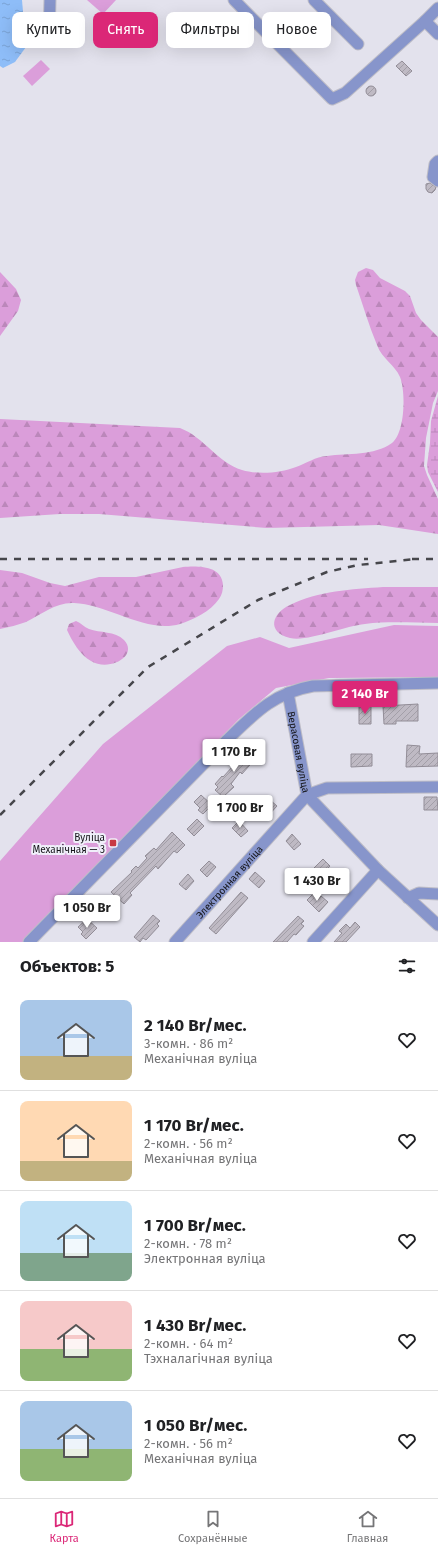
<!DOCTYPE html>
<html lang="ru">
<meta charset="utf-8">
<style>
:root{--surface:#fff;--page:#f6f6f6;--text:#202124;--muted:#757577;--line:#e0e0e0;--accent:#db2777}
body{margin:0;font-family:"Fira Sans",sans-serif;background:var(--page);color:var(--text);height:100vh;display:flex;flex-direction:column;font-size:15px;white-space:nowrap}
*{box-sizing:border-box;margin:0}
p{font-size:13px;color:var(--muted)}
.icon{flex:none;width:22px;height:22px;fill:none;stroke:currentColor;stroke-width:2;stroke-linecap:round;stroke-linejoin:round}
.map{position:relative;height:942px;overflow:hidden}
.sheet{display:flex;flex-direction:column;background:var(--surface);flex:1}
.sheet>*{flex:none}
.guide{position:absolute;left:12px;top:12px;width:414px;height:36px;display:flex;gap:8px}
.price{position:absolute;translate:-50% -34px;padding:0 9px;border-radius:4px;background:#fff;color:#222;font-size:13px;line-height:26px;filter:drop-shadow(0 1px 2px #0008)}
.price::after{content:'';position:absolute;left:50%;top:24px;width:12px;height:9px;margin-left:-6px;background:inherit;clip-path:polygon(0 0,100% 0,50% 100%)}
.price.selected{background:var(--accent);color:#fff}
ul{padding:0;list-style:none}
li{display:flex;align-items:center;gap:12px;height:100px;padding:0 20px}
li+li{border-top:1px solid var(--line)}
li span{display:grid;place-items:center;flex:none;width:112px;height:80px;border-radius:8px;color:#555}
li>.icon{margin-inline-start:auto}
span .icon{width:48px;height:48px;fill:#fffc;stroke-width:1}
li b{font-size:17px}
h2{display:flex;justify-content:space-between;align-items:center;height:48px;padding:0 20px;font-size:17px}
.chip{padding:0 14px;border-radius:8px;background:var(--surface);box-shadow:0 4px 16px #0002;font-size:14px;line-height:36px}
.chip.selected{background:var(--accent);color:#fff}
.tabs{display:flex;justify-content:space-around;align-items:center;height:56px;border-top:1px solid var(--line);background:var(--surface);font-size:11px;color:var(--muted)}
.tabs a{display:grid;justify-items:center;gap:2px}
.tabs .selected{color:var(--accent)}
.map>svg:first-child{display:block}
.forest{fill:url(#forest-firs)}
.wetland{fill:url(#wetland-marsh)}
.garden{fill:#db9eda}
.water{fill:url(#water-ripples)}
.building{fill:url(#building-hatch);stroke:#928d97}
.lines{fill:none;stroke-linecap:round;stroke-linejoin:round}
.minor-casing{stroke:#bebdc7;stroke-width:13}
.minor{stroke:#8795cb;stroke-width:11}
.rail{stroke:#46464b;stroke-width:2.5;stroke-dasharray:7 7;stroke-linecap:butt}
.poi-dot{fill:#c83843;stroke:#f0effa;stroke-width:1.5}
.labels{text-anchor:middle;stroke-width:4;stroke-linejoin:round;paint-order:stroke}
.street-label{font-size:10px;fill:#151519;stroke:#f0effa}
.poi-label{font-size:10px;fill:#151519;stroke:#f0effa;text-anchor:end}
</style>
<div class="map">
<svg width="438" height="942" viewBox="0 0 438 942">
<defs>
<pattern id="forest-firs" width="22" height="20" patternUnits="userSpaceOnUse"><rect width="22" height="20" fill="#db9eda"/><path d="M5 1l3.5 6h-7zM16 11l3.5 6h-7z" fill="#bb87ba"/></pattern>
<pattern id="wetland-marsh" width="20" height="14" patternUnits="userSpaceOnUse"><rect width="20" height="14" fill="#db9eda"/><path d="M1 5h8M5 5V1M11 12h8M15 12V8" fill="none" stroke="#bb87ba"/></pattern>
<pattern id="water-ripples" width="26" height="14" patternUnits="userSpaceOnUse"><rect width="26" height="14" fill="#8ebdf8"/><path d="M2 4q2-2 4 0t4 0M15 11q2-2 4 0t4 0" fill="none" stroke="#7aa2d4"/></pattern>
<pattern id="building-hatch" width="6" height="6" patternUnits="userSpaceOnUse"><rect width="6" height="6" fill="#bfbac4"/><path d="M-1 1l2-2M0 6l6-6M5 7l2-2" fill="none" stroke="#a39fa8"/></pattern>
</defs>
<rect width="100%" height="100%" fill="#e3e2ed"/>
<!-- forest -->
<g class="forest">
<path d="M366,268l7,2 7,8 25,13 5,5 6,17 5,7 17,17v54l-5,12 -7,35 -2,28 3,9 11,24v35l-59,-9 -112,3 -168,-14h-39l-60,4v-99l180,9c24,9 38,35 62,42 17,5 38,3 54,-3 11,-4 19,-10 31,-11 21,-3 47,0 65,-13 13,-10 14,-51 8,-66 -5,-12 -18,-18 -23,-32 -8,-19 -14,-40 -21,-60l-1,-5 3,-8z"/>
<path d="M0,272l16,17 5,11 -3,11 -18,25z"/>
<path d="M183,567c14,-1 39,-2 40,18 0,5 -1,10 -4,14 -8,12 -26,21 -39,25 -34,10 -72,-20 -106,-21 -18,-1 -32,11 -48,19 -8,3 -17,5 -26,7v-59l22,3 28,10 15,3 34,-9h37z"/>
<path d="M383,587h55v36c-24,0 -49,-2 -73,1 -21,2 -57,18 -75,14 -24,-6 -18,-25 0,-33 28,-14 62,-16 93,-18z"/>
<path d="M76,621c5,2 8,6 13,8 11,4 26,2 35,11 15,16 -15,32 -33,21 -11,-6 -19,-20 -24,-31l2,-6z"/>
</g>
<!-- wetland -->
<path class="wetland" d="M438,396v96l-10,-20 -1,-7 3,-22 1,-22z"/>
<!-- garden -->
<g class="garden">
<path d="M87,0h29l-13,14z"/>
<path d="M41,60l9,9 -18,17 -9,-10z"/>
<path d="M394,625l44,1v51l-109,1 -53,10 -37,31 -216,223h-23v-81l103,-117 124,-98 33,-9 29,11z"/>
</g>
<!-- water -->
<path class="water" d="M0,0h22l4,47 -11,15 -12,6 -3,-2z"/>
<!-- building -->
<g class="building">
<circle cx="315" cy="24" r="7"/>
<path d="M402,61l10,10 -6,5 -10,-10z"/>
<circle cx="371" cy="91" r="5"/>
<path d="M430,183l6,4 -1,3 -3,3 -4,-1 -2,-3v-5z"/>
<path d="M418,704v17h-22v3h-12l-1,-18z"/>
<path d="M371,706v18h-12v-17z"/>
<path d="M407,745l13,1 -1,8 19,-1v13l-32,1z"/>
<path d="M242,752l4,4 3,-4 7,6 -14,16 -2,-2 -9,12 3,3 -11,10 -8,-7 3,-3 -3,-3 7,-8 1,1 10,-11 -2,-2z"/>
<path d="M351,754h21v12l-21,1z"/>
<path d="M201,795l11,10 -9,9 -5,-4 2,-2 -6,-6z"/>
<path d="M424,797h13l1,13h-14z"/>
<path d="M257,799l8,7 5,-6 7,6 -11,12 -14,-13z"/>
<path d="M197,819l7,7 -10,10 -7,-7z"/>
<path d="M239,821l9,10 -7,6 -9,-9z"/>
<path d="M172,832l13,13 -8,8 -3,-2 -16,18 -2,-3 -26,27 2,2 -8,9 -13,-12 21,-20 -1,-1 5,-5 2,2 9,-10 -2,-2 9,-8 2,2z"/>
<path d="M292,834l9,10 -7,6 -8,-9z"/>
<path d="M323,859l7,7 -10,11 -8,-7z"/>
<path d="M209,861l7,6 -9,10 -7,-7z"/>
<path d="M255,872l10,9 -6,7 -10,-9z"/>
<path d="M188,874l6,7 -8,9 -7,-6z"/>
<path d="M241,892l7,6 -32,36 -7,-6z"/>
<path d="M314,893l5,5 2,-2 7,6 -9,10 -12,-12z"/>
<path d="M104,905l9,7 -7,8 -8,-8z"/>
<path d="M153,915l7,6 -3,3 2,2 -13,14 -3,-2 -3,4 -6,-5z"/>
<path d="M298,916l6,5 -3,3 3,2 -8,9 -2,-1 -7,8h-14z"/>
<path d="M87,919l10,9 -11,11 -5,-5 2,-2 -5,-5z"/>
<path d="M355,922l5,5 -14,15h-12l8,-9 -3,-2 7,-7 4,4z"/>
</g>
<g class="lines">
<!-- minor casing -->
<g class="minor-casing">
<g id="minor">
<path d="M234,0l98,99 13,-6 80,-72"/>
<path d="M314,0l44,44"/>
<path d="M438,8l-13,13 13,13"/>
<path d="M49,37l1,-37"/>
<path d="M438,161l-3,3 -2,13 5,4"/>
<path id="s1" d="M288,693l19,102 71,75 60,55"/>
<path d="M408,898l11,-5 19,1"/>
<path d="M29,942l197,-201c28,-27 47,-48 87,-55l125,-3"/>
<path id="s2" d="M175,942l132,-147 20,-7 111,-1"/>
<path d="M313,942l65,-72"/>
</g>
</g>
<!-- minor -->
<use href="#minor" class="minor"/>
<!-- rail -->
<g class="rail">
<path d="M0,559h368"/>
<path d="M412,559h26"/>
<path d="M0,815l148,-148 110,-67 69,-28 31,-7 58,-6"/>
</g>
</g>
<!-- markers -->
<rect class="poi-dot" x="109" y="839" width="8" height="8" rx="2"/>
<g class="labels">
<!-- street labels -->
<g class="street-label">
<text dy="4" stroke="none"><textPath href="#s1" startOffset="60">Верасовая вуліца</textPath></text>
<text dy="4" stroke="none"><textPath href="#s2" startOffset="81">Электронная вуліца</textPath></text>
</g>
<!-- poi labels -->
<g class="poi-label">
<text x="105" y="841">Вуліца<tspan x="105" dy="12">Механічная — 3</tspan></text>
</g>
</g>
</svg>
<b class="price selected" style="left:365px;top:715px">2 140 Br</b>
<b class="price" style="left:234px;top:773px">1 170 Br</b>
<b class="price" style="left:240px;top:829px">1 700 Br</b>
<b class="price" style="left:317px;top:902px">1 430 Br</b>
<b class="price" style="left:87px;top:929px">1 050 Br</b>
<div class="guide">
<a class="chip">Купить</a>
<a class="chip selected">Снять</a>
<a class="chip">Фильтры</a>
<a class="chip">Новое</a>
</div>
</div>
<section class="sheet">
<h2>Объектов: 5<svg class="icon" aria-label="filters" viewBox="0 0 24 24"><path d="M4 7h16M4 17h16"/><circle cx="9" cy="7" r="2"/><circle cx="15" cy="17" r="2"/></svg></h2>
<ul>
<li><span style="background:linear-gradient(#a9c7e8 70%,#c2b280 0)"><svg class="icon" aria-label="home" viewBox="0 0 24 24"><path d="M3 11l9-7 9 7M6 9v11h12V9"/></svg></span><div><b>2 140 Br/мес.</b><p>3-комн. · 86 m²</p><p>Механічная вуліца</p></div><svg class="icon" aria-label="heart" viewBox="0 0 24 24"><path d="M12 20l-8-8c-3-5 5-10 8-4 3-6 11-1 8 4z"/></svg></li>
<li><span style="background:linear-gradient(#ffd9b3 75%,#c2b280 0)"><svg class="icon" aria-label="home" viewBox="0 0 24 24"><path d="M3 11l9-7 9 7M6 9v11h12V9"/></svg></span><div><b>1 170 Br/мес.</b><p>2-комн. · 56 m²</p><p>Механічная вуліца</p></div><svg class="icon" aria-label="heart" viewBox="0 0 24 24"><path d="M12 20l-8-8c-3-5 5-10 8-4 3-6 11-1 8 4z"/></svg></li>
<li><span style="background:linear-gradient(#bfe0f5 65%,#7fa58c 0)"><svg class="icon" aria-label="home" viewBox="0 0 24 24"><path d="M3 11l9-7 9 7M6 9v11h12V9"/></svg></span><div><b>1 700 Br/мес.</b><p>2-комн. · 78 m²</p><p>Электронная вуліца</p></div><svg class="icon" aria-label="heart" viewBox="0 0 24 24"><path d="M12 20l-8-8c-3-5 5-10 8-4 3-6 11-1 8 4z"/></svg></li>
<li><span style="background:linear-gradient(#f6c9c9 60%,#8fb573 0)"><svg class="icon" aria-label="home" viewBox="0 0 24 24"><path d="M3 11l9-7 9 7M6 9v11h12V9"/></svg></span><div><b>1 430 Br/мес.</b><p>2-комн. · 64 m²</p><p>Тэхналагічная вуліца</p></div><svg class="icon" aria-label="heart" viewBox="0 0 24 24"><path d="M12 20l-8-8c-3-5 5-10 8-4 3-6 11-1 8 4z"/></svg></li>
<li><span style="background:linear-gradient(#a9c7e8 60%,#8fb573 0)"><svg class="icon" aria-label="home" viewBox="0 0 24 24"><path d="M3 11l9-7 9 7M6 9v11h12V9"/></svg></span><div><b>1 050 Br/мес.</b><p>2-комн. · 56 m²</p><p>Механічная вуліца</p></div><svg class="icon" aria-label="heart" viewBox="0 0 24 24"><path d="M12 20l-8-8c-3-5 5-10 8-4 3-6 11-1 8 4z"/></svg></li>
</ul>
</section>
<nav class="tabs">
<a class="selected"><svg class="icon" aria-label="map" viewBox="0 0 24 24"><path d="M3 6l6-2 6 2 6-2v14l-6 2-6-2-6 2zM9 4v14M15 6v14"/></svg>Карта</a>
<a><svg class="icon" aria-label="saved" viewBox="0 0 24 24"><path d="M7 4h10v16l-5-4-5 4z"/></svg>Сохранённые</a>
<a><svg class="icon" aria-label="home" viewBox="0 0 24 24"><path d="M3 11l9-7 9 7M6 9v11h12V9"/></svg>Главная</a>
</nav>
